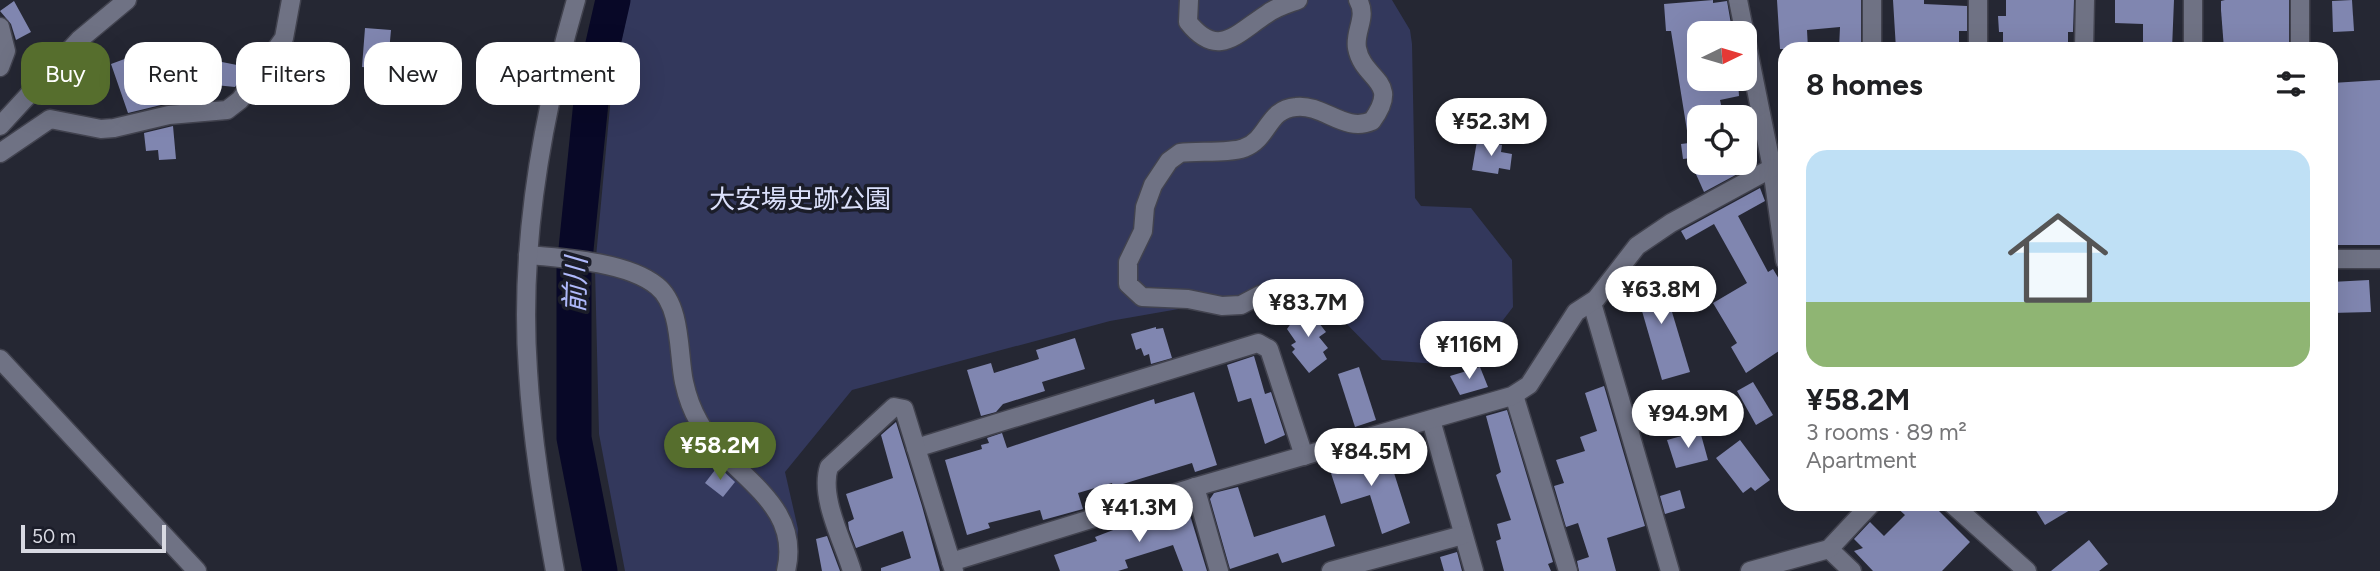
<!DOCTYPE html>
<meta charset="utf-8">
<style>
:root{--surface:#fff;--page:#f2f2f2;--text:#202124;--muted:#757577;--accent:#566e2d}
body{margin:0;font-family:Figtree,"Noto Sans JP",sans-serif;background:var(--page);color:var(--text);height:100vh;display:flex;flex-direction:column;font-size:26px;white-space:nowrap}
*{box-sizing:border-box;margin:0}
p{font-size:23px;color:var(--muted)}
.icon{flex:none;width:38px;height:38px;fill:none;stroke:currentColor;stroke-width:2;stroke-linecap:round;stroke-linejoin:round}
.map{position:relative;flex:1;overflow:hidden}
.panel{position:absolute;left:1778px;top:42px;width:560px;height:469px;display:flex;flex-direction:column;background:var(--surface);border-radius:21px;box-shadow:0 7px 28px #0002}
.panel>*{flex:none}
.guide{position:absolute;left:21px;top:42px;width:665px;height:63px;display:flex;gap:14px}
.needle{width:46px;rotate:85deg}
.tools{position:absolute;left:1687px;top:21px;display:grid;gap:14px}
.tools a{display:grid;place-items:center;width:70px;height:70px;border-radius:14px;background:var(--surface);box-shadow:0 7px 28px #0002;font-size:35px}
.scale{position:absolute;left:21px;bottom:18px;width:145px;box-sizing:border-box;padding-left:7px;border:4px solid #d8d9e2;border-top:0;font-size:19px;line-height:24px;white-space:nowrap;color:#d8d9e2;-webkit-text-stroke:5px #1b1d29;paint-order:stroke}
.price{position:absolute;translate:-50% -60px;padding:0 16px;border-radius:24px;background:#fff;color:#222;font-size:23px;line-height:46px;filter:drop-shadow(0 2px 4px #0008)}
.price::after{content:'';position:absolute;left:50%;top:42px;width:21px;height:16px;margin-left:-10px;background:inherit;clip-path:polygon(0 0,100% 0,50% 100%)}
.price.active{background:var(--accent);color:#fff}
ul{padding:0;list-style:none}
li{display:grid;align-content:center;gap:14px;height:371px;padding:0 28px}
li span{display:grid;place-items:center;height:217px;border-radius:21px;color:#555}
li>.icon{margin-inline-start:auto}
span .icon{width:126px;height:126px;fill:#fffc;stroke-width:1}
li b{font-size:30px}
h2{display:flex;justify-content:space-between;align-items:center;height:84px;padding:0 28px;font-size:30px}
.tag{padding:0 24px;border-radius:21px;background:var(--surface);box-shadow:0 7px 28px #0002;font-size:24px;line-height:63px}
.tag.active{background:var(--accent);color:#fff}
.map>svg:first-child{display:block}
.green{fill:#33385c}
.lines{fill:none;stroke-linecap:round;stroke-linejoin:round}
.river{stroke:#080827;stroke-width:35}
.building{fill:#8086b0}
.minor-casing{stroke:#42434f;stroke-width:21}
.minor{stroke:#6f7284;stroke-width:18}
.labels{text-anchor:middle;stroke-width:7;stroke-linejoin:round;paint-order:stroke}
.park-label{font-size:26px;fill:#dbe0fb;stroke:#1b1d29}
.water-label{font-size:28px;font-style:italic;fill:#afb9fa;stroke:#1b1d29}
</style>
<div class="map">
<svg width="2380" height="571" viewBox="0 0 2380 571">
<rect width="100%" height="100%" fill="#252733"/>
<!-- green -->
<path class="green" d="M630,0h762l18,30 2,14 3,154 6,8 50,2 41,52 1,47 -45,59 -86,-6 -49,-50 -103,-10 -120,21 -258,69 -67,82 13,57 -3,42h-170l-26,-137 -4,-166 17,-183z"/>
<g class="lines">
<!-- river -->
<path class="river" d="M600,571l-26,-133v-169l18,-177 21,-92"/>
</g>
<!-- building -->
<g class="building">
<path d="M1713,0v3l14,-2 4,23 -32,4v56l39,-3 1,15 -19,4 2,9 -23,4v44l-16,2 -2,-15 8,-1 -18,-112h-5l-2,-27z"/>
<path d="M1777,0h84v49h-22l1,-22 -33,3 1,19h-28z"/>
<path d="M1893,0h31v4l43,2v25h-8v18h-63z"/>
<path d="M2006,0h68l-1,32h-5v17h-65v-17h-4l-1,-16h8z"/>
<path d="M2115,0h59l-2,49h-29v-25l-28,-1z"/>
<path d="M2225,0h64v49h-65l-3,-39v-9z"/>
<path d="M2352,0l2,31 -21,1 -1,-31z"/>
<path d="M14,1l17,31 -15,8 -5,-16 -11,-13z"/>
<path d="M365,28l26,2 -2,22 6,1 -1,17 -32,-3z"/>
<path d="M324,55l16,3 -3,20 -22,-3 2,-15 6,1z"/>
<path d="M192,56l50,10 -2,14 -5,7 -20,-2 -2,15 -27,-3z"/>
<path d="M130,57l7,19 15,-6 13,34 -37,9 -17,-49z"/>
<path d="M2380,80v165h-49v-65h5l-2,-30h-3v-18h3l-2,-49z"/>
<path d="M173,126l3,33 -17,1 -1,-10 -12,1 -2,-18z"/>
<path d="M1477,141l25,4 -1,7 11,2 -2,16 -11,-2 -1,6 -26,-4z"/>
<path d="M1691,163h51l1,8 -39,21z"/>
<path d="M1760,188l5,13 -27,15 30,56 5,-3 12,20v58l-39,26 -15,-26 6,-4 -24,-40 34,-20 -33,-59 -28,16 -5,-9z"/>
<path d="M1660,272l30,100 -28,8 -29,-100z"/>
<path d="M2369,280l2,32 -40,1v-31z"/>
<path d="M1304,305l13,10 -2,3 11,14 -7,5 9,11 -5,4 4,7 -18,14 -17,-21 3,-3 -4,-4 5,-3 -9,-13z"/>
<path d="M1156,327v2l7,-1 9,30 -21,6 -2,-10 -5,2 -3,-8 -5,2 -5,-16z"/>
<path d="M1075,338l10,31 -43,13 3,9 -42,13 -7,8 -15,4 -14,-46 24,-7 3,10 45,-14 -3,-9z"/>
<path d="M1254,356l11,38 6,-2 14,43 -20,9 -14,-46 -13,4 -11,-37z"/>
<path d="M1359,367l17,53 -21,7 -17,-53z"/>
<path d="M1480,367l8,20 -28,8 -10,-19z"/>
<path d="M1753,382l20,33 -17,10 -19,-34z"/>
<path d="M1604,386l41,140 -38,12 9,33h-37l-2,-10 12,-4 -11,-34 -12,4 -12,-41 10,-3 -8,-23 29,-9 -5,-14 17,-6 -12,-38z"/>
<path d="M1194,392l23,73 -22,7 -3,-9 -79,24 -1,-4 -34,10 5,16 -40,11 -3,-10 -52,13 2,5 -23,7 -22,-75 37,-11 -1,-4 8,-2 -2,-5 15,-5 5,15 147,-49 1,5z"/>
<path d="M1507,410l46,152 -5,2 3,7h-47l-8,-30 5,-2 -4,-15 14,-4 -15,-45 5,-3 -15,-56z"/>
<path d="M896,422l26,84 18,65h-59v-3l30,-10 -8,-27 -47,17 -7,-19 -1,-7 6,-3 -8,-25 47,-16 -12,-43z"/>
<path d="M1700,431l8,29 -32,8 -9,-28z"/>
<path d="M1740,440l30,40 -15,11 -4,-4 -8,6 -27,-35z"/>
<path d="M1387,451l23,72 -28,11 -12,-39 -29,9 -14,-43 21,-6 3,9z"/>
<path d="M718,466l17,16 -12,15 -18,-14z"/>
<path d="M1238,487l16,50 71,-22 10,31 -53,17 -4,-10 -48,16 -20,-70 4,-6z"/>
<path d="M1680,490l5,18 -20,6 -5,-18z"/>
<path d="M1186,502l21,69h-24l-10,-26 -48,15 3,8 -10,3h-58l-6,-16 43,-14 -2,-4z"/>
<path d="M1893,504h39l38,38 -28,29h-69l-19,-20 9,-3 -9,-9 16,-17 14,14 21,-21z"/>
<path d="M2032,504h48l-35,21z"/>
<path d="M827,536l10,27 3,8h-18l-6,-32z"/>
<path d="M2089,540l19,24 -9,7h-48z"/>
<path d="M1457,552l5,19h-18l-4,-14z"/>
</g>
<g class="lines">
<!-- minor casing -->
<g class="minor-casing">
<g id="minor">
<path d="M1189,0l-1,22c30,38 49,11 79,-8 9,-7 20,-10 31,-14"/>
<path d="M1738,0l34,168 13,93"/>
<path d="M1978,0v49"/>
<path d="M2193,0v49"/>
<path d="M0,27l6,24 -6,16"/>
<path d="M1872,49v-49"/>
<path d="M2084,49l1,-49"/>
<path d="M2300,49v-49"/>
<path d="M0,126l79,-86 48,-40"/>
<path d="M0,153l50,-34 51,10 13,-1 55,-13 58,-5 13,-10 44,-62 7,-38"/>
<path d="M528,255c36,3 100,7 129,31 25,20 21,68 27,96 3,14 8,28 15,40 28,53 104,78 87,149"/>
<path d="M2331,259h49"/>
<path d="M1260,295l-19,10 -19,1 -34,-7 -46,-2 -14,-13v-22l15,-31 2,-24 8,-22 16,-24 11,-8c17,-2 52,0 64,-5 25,-9 23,-39 52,-41 28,-3 48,26 76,14 30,-41 -9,-40 -15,-73 -3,-17 11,-31 1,-48"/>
<path d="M1592,303l78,268"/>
<path d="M0,359l197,212"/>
<path d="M1514,395l54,176"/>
<path d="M1431,420l43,151"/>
<path d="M916,448l342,-105 11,6 35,107"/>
<path d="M1195,487l24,84"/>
<path d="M1952,504l75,67"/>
<path d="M1829,549l23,22"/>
<path d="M951,562l244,-75 317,-91 17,-11 47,-73 20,-13 41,-53 34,-23 101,-55"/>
<path d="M555,571c-12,-66 -23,-132 -27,-200 -9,-125 13,-251 48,-371"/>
<path d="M852,571c-9,-30 -33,-74 -23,-104l65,-60 10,2 50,162"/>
<path d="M1331,571l132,-36"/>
<path d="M1750,571l79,-22 42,-45"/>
</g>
</g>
<!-- minor -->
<use href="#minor" class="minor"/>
</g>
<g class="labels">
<!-- park labels -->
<g class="park-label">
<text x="800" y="208">大安場史跡公園</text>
</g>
<!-- water labels -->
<g class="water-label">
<text transform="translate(575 285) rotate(-88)" y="10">前川</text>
</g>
</g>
</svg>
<div class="tools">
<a><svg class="needle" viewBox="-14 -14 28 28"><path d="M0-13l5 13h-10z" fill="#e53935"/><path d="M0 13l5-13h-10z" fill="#757577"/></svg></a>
<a><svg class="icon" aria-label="locate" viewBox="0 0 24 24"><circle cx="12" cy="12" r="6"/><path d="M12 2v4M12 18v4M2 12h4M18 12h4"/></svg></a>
</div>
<div class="scale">50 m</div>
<b class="price" style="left:1491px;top:158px">¥52.3M</b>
<b class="price" style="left:1661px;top:326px">¥63.8M</b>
<b class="price" style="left:1308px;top:339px">¥83.7M</b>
<b class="price" style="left:1469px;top:381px">¥116M</b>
<b class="price" style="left:1688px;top:450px">¥94.9M</b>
<b class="price active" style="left:720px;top:482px">¥58.2M</b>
<b class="price" style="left:1371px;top:488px">¥84.5M</b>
<b class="price" style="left:1139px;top:544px">¥41.3M</b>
<div class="guide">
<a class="tag active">Buy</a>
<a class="tag">Rent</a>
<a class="tag">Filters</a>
<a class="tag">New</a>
<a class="tag">Apartment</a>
</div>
<section class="panel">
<h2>8 homes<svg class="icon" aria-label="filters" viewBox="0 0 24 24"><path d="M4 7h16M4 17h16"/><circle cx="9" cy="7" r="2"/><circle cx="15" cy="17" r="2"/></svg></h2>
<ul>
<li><span style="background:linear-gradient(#bfe0f5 70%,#8fb573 0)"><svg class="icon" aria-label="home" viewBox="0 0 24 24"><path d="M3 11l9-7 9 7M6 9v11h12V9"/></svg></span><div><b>¥58.2M</b><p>3 rooms · 89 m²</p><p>Apartment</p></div></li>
</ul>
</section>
</div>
